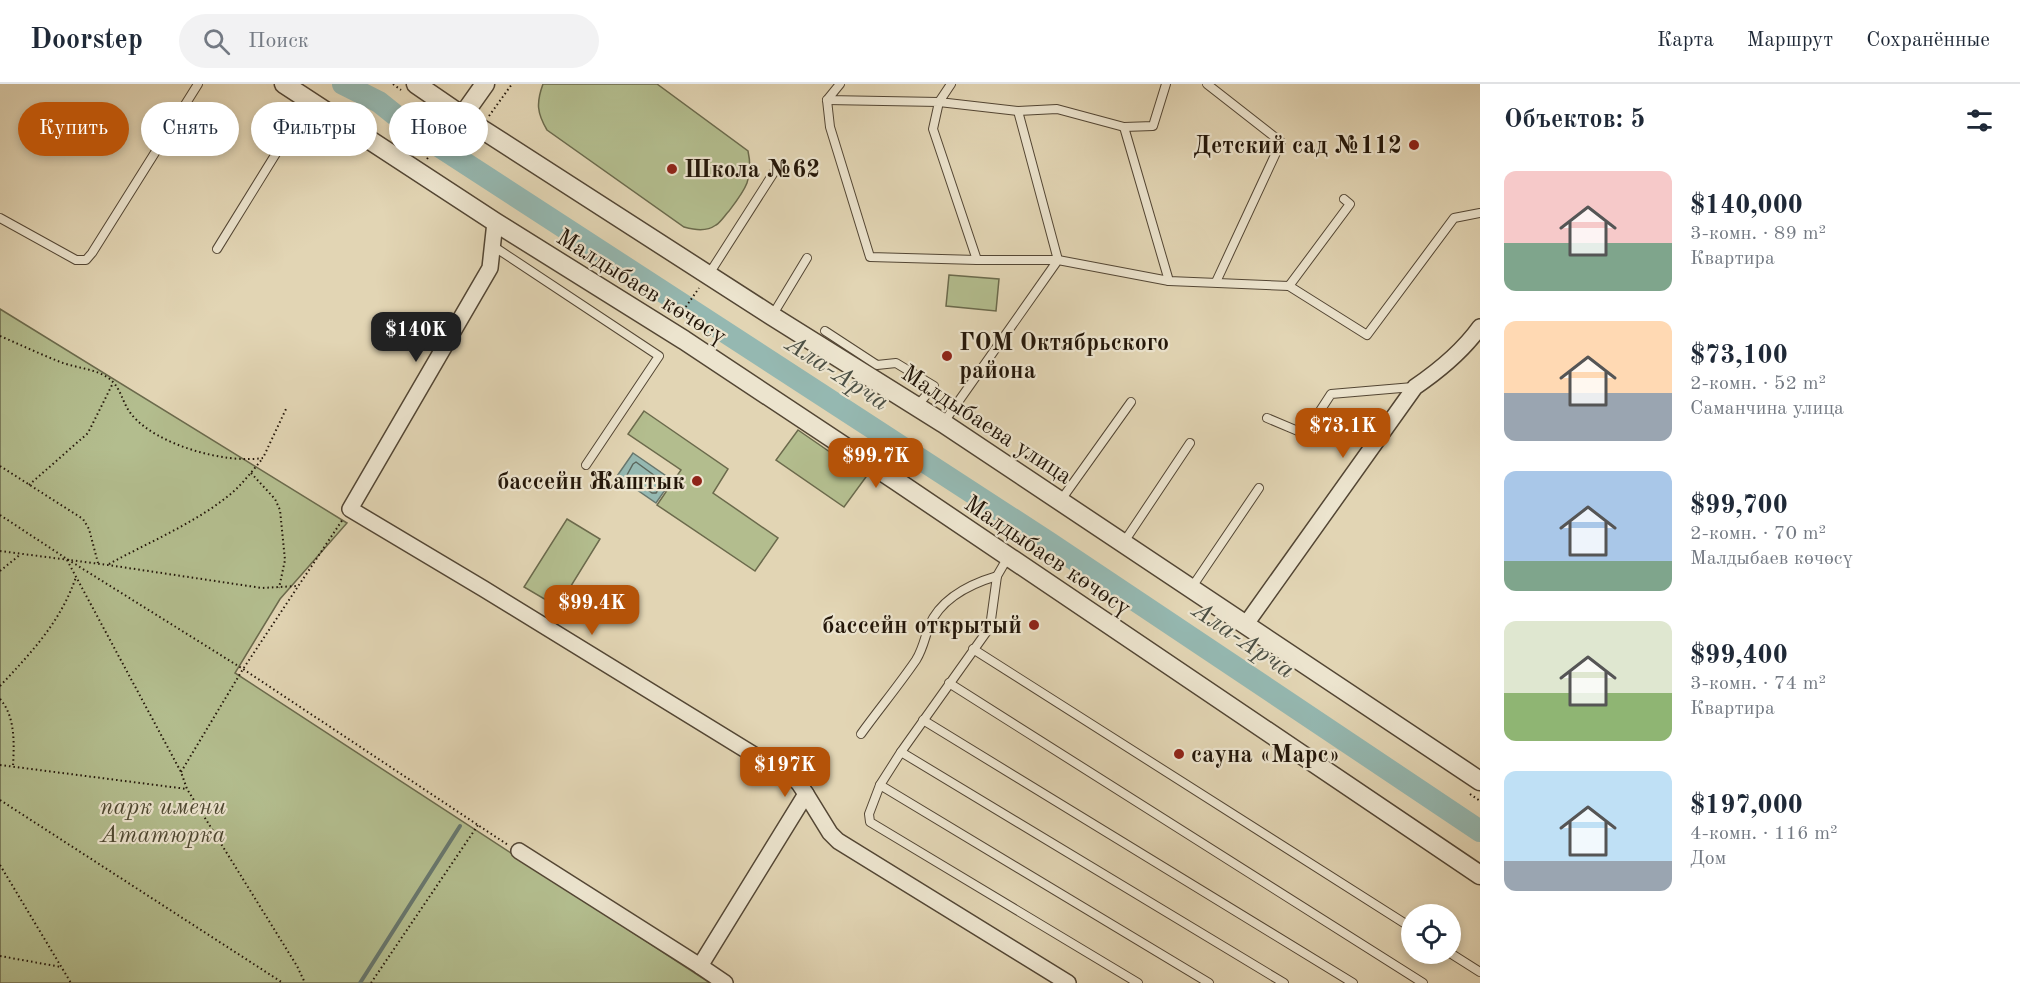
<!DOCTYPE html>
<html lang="ru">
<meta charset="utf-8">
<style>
:root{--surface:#fff;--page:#f2f2f3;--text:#1f2937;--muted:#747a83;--line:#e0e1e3;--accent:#b45309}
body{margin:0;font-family:"Old Standard TT",serif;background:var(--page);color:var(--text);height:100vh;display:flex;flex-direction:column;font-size:22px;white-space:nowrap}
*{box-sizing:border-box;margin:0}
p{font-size:20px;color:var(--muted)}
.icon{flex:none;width:33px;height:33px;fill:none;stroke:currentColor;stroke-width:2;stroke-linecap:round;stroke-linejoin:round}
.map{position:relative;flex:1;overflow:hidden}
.side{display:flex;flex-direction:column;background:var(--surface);width:540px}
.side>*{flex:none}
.top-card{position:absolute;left:18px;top:18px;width:570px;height:54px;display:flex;gap:12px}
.fabs{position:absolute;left:1401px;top:820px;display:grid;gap:12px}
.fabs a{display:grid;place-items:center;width:60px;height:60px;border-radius:50%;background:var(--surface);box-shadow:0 3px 9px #0003;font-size:30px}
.price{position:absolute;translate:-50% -51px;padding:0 14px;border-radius:12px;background:var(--accent);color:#fff;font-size:20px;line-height:39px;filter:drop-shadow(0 2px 3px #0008)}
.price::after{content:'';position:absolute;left:50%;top:36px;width:18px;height:14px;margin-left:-9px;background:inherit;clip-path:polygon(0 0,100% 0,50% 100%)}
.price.on{background:#222;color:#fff}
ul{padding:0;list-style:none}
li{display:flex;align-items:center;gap:18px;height:150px;padding:0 24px}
li span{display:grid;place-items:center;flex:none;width:168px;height:120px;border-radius:12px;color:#555}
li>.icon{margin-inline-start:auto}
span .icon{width:72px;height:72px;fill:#fffc;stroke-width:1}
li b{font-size:26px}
h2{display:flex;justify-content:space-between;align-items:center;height:72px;padding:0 24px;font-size:26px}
.tag{padding:0 21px;border-radius:27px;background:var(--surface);box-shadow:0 3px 9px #0003;font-size:21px;line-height:54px}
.tag.on{background:var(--accent);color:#fff}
header{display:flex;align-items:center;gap:36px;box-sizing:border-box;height:84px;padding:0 30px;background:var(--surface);border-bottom:2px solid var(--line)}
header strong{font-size:28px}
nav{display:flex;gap:33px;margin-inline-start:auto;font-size:21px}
.search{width:420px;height:54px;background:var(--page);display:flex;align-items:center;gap:15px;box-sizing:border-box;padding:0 21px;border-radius:33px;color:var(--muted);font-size:22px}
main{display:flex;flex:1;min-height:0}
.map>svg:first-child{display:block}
.park{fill:#b3bd8e;stroke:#6b6a4c;stroke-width:1.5}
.water{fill:#95b8b1;stroke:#67776e;stroke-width:1.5}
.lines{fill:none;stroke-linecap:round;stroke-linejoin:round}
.shore{stroke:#5c675d;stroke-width:1.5}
.stream{stroke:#67776e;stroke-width:4}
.river{stroke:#95b8b1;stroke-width:22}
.service-casing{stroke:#534634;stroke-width:10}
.minor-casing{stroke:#534634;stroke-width:18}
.tertiary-casing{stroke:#534634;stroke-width:21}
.path{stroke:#231609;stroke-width:2;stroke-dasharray:1.5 3;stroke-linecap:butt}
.service{stroke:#ece4ce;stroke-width:8}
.minor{stroke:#ece4ce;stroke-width:15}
.tertiary{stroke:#ece4ce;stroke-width:18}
.poi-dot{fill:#8f2418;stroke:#ece4ce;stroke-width:2}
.labels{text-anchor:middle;stroke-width:4.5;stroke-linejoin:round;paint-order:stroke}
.poi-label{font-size:24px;font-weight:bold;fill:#231609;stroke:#ece4ce;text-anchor:end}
.street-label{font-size:24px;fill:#231609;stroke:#ece4ce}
.park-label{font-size:24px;font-style:italic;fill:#4e4831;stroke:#ece4ce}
.water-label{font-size:26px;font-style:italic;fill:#4b4f44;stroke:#ece4ce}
</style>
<header>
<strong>Doorstep</strong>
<div class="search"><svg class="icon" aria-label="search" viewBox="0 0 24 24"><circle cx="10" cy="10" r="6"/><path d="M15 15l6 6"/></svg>Поиск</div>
<nav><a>Карта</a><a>Маршрут</a><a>Сохранённые</a></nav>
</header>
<main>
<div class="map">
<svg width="1480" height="899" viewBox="0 0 1480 899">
<rect width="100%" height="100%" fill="#e2d5b4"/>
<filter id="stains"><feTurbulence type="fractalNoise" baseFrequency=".00333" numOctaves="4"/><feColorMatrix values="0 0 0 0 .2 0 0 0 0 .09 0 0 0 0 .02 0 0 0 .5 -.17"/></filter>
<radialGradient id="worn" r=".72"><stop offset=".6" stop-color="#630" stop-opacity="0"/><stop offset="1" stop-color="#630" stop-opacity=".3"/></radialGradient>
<!-- park -->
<g class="park">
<path d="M543,0h114l91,67c6,28 -3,39 -19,60 -4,4 -8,11 -13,14 -10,7 -21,5 -32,2l-137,-97c-10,-17 -11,-27 -4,-46z"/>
<path d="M949,191l50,4 -3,32 -50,-5z"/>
<path d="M0,225l347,214 -67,76 -45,74 475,310h-710z"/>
<path d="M644,327l84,58 -15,24 65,45 -23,33 -98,-66 24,-35 -53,-36z"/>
<path d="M798,346l68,47 -22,30 -68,-47z"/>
<path d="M567,435l33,20 -42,68 -34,-20z"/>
</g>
<!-- water -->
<path class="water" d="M633,369l39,27 -16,23 -39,-27z"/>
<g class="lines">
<!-- shore -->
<path class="shore" d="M636,378l26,19v3l-6,9h-4l-25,-18 6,-11z"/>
<!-- stream -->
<path class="stream" d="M360,899l100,-157"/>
<!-- river -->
<path class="river" d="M343,0l36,18 35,28 634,412 432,289"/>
<!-- service casing -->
<g class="service-casing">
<g id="service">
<path d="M840,0l-13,16 112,2 -6,27 44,131"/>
<path d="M951,0l-12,18 79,9 39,-2 67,18 29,-1 13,-42"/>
<path d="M1207,0l74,58 -65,140"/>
<path d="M827,16l3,27 40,130 107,3h81l-40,-149"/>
<path d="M1124,43l45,154"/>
<path d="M0,134l76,42h10l6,-7 106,-169"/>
<path d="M493,162l166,110 -73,109"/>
<path d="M217,165l92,-149"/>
<path d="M709,190l69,-108"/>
<path d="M1289,202l78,49 87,-117 26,-5"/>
<path d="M772,232l35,-58"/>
<path d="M825,247l52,34 19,-2 38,23 -17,20"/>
<path d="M1267,334l38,16 26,-40 82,-7"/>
<path d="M944,338l114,-162 111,21 120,5 61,-82 -6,-5"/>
<path d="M1061,416l70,-98"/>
<path d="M1124,458l66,-99"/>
<path d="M1008,473l-11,19 -7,51 -89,125 -21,33 -11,29 1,8 268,161"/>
<path d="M1192,503l67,-99"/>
<path d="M973,565l439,279"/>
<path d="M949,599l474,300"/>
<path d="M923,636l430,263"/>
<path d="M861,650c18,-25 38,-49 55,-74 7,-11 9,-23 13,-34 12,-28 41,-42 68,-50"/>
<path d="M901,668l383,231"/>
<path d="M880,701l329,198"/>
<path d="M1450,869l30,19"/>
</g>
</g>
<!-- minor casing -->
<g class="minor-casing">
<g id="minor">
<path d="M495,138l-5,46 -140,241 134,80 314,193 8,12"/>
<path d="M1246,540l169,-237c25,-17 47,-35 65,-60"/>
<path d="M519,767l181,115 106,-172 24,39 8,8 230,142"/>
<path d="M700,882l25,17"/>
</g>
</g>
<!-- tertiary casing -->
<g class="tertiary-casing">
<g id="tertiary">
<path d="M284,0l211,138 189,118 211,140 585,395"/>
<path d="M416,0l64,44 292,188 171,107 537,358"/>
<path d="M463,31l22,-31"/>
</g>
</g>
<!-- path -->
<g class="path">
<path d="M393,0l8,6"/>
<path d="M489,32l23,-32"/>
<path d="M427,75l23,-32"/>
<path d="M678,234l21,-30"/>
<path d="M0,252c21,9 42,19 63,27 15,5 31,6 44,14 15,10 14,25 25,38 25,30 93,49 131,43l23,-49"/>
<path d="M0,382l83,53 6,10 9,34"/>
<path d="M251,389l24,26 5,11 5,50 -6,28"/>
<path d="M29,401l59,-52 25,-50"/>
<path d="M0,431l67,44 176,110 265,176"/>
<path d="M0,467l108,14 154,23 35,-2"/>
<path d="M67,476l114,212 6,17 110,177 8,17"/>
<path d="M109,480c40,-22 89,-42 124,-72 11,-10 20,-22 30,-34"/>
<path d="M0,487l21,-17"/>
<path d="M0,602c32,-34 61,-65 76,-109"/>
<path d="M0,615c16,18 14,46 13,68"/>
<path d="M0,681l187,24"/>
<path d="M181,688l62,-103 100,-150"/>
<path d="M1470,710l10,7"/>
<path d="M0,716l283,183"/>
<path d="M0,781l71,118"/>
<path d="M0,872l61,11"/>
<path d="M371,899l107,-158"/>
</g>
<!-- service -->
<use href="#service" class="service"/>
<!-- minor -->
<use href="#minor" class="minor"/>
<!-- tertiary -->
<use href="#tertiary" class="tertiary"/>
</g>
<!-- markers -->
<g class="poi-dot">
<circle cx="1414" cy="61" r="6"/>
<circle cx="672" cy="85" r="6"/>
<circle cx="947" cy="272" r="6"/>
<circle cx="697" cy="397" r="6"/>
<circle cx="1034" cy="541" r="6"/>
<circle cx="1179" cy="670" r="6"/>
</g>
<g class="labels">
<!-- poi labels -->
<g class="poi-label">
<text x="1402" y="69">Детский сад №112</text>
<text x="684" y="93" text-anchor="start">Школа №62</text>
<text x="959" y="266" text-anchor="start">ГОМ Октябрьского<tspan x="959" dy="28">района</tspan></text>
<text x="685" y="405">бассейн Жаштык</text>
<text x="1022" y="549">бассейн открытый</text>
<text x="1191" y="678" text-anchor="start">сауна «Марс»</text>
</g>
<!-- street labels -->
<g class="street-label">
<text transform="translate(642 202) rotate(32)" y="8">Малдыбаев көчөсү</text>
<text transform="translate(987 340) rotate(33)" y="8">Малдыбаева улица</text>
<text transform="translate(1048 471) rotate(34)" y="8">Малдыбаев көчөсү</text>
</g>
<!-- park labels -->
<g class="park-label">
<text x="163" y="730">парк имени<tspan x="163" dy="28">Ататюрка</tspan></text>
</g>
<!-- water labels -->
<g class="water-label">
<text transform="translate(838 288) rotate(33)" y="9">Ала-Арча</text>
<text transform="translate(1244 555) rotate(34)" y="9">Ала-Арча</text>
</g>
</g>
<rect width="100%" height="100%" filter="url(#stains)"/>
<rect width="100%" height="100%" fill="url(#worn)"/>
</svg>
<div class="fabs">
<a><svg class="icon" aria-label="locate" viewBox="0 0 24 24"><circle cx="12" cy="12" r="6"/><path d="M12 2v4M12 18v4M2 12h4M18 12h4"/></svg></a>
</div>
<b class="price on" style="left:416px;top:279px">$140K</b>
<b class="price" style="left:1343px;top:375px">$73.1K</b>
<b class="price" style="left:876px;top:405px">$99.7K</b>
<b class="price" style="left:592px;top:552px">$99.4K</b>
<b class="price" style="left:785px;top:714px">$197K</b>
<div class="top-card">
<a class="tag on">Купить</a>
<a class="tag">Снять</a>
<a class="tag">Фильтры</a>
<a class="tag">Новое</a>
</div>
</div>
<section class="side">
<h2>Объектов: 5<svg class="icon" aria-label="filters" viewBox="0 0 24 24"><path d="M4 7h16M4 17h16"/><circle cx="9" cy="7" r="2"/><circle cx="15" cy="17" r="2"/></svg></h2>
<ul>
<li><span style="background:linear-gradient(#f6c9c9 60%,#7fa58c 0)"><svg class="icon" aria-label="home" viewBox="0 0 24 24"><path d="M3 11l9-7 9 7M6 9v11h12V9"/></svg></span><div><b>$140,000</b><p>3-комн. · 89 m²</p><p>Квартира</p></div></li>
<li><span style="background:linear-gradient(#ffd9b3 60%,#9aa5b1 0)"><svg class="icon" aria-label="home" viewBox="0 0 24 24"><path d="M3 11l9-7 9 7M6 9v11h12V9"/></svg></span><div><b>$73,100</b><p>2-комн. · 52 m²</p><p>Саманчина улица</p></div></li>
<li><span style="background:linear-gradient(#a9c7e8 75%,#7fa58c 0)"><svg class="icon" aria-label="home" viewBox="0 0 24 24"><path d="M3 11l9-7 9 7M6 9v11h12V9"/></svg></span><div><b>$99,700</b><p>2-комн. · 70 m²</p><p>Малдыбаев көчөсү</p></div></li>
<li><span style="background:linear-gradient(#dfe7d0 60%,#8fb573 0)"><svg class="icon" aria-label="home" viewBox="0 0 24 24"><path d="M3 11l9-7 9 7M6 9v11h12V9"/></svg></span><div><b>$99,400</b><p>3-комн. · 74 m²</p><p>Квартира</p></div></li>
<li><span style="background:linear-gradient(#bfe0f5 75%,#9aa5b1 0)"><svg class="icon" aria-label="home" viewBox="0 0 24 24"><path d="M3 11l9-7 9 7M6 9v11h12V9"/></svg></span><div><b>$197,000</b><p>4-комн. · 116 m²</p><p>Дом</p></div></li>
</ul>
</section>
</main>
